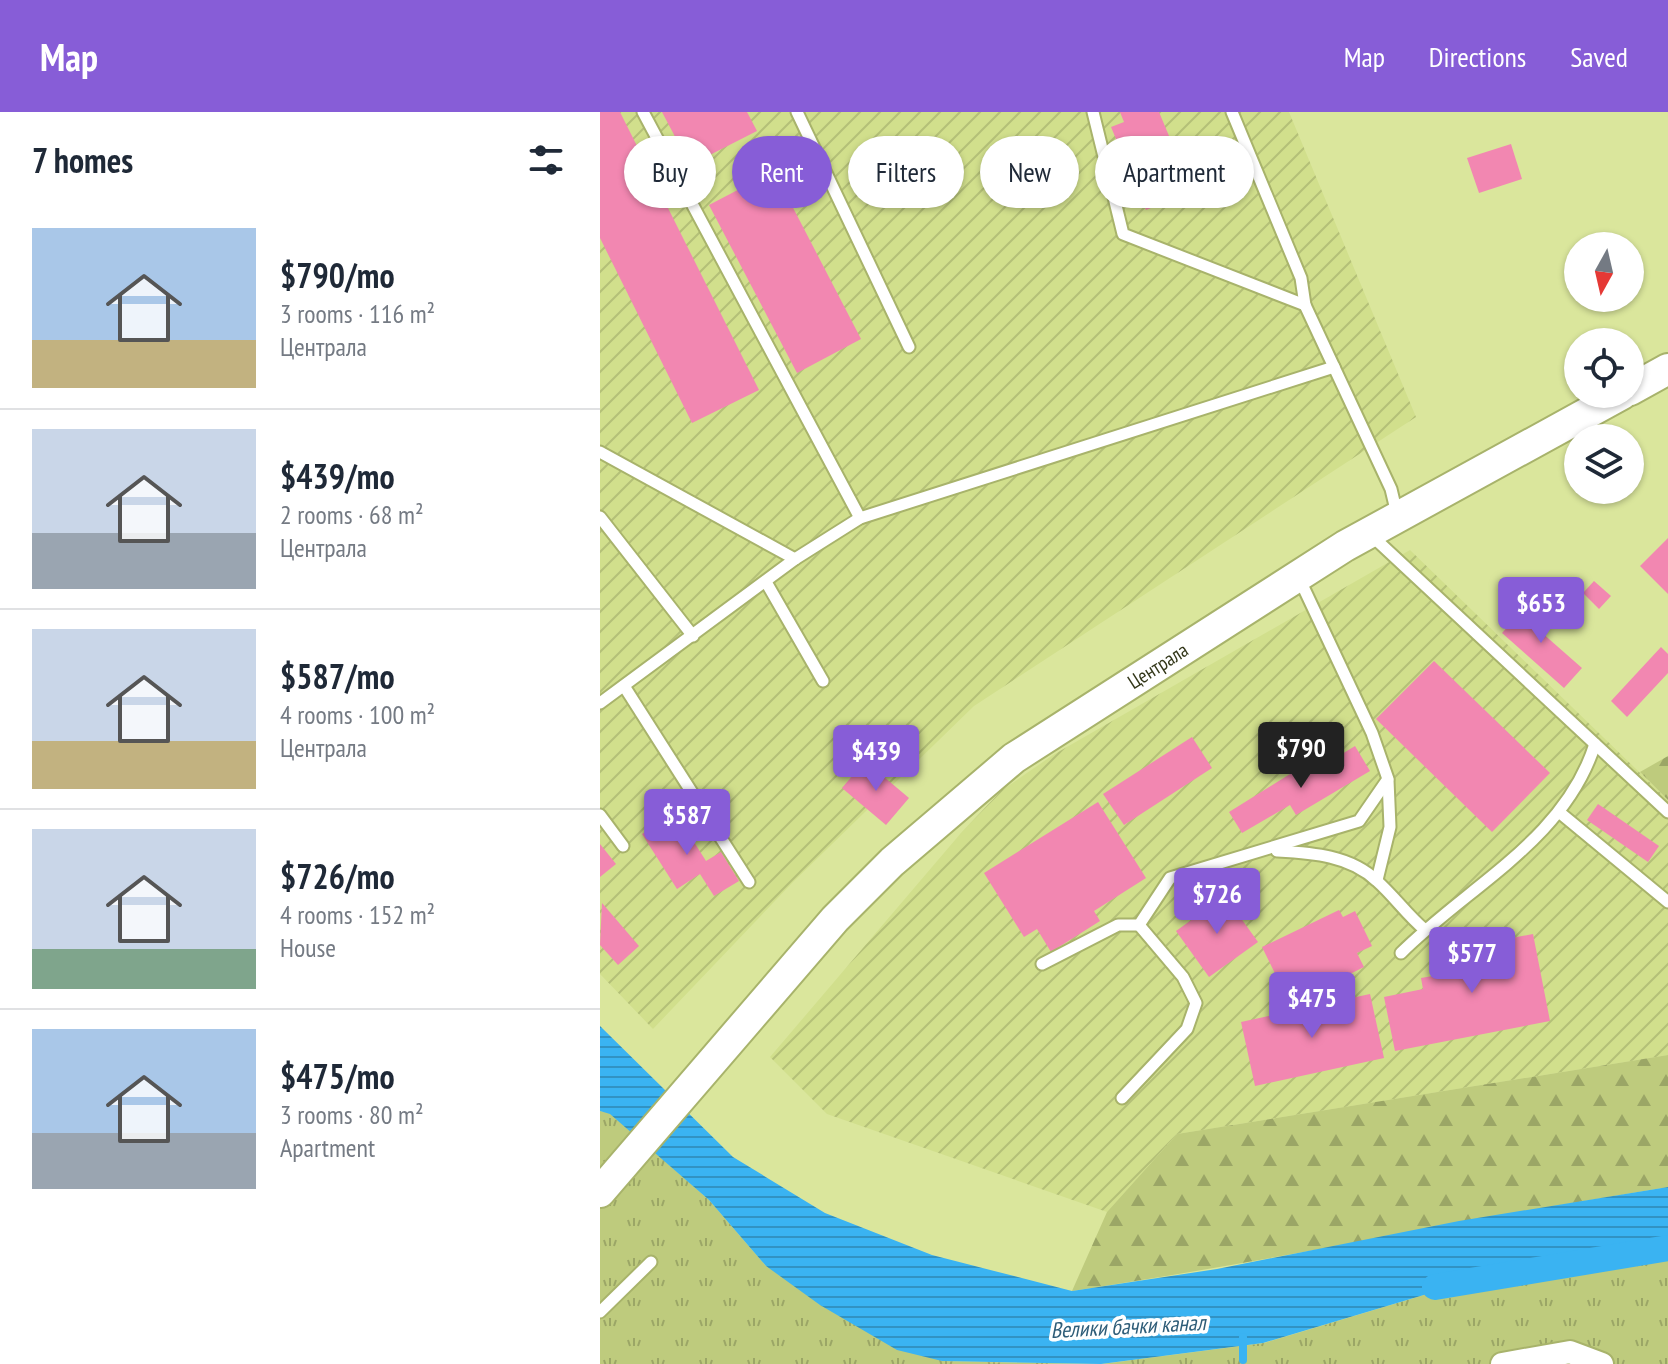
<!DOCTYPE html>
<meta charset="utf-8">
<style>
:root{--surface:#fff;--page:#f6f6f7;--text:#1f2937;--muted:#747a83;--line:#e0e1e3;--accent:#875dd7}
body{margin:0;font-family:"PT Sans Narrow",sans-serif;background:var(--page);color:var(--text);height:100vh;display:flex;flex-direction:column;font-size:30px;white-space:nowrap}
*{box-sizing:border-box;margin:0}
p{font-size:26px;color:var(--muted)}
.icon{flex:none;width:44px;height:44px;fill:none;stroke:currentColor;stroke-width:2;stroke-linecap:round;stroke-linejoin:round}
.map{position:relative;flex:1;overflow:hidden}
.sheet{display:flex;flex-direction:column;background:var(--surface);width:600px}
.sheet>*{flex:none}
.hud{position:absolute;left:24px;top:24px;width:760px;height:72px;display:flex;gap:16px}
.needle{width:52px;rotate:188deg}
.buttons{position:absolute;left:964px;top:120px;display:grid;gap:16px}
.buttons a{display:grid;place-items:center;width:80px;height:80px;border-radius:50%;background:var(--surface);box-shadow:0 2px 6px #0004;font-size:40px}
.price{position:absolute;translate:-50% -68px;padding:0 18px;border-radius:8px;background:var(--accent);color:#fff;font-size:26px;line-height:52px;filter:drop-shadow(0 2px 4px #0008)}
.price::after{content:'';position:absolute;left:50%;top:48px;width:24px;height:18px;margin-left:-12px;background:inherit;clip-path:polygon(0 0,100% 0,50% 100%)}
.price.selected{background:#222;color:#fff}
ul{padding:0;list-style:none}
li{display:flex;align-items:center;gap:24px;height:200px;padding:0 32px}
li+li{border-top:2px solid var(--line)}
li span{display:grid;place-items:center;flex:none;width:224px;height:160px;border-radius:0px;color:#555}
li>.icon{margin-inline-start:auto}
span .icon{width:96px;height:96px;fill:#fffc;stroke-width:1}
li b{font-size:34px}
h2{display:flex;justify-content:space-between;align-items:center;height:96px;padding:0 32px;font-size:34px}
.chip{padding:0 28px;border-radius:36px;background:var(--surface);box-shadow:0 2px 6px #0004;font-size:28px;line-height:72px}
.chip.selected{background:var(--accent);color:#fff}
header{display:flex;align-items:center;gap:48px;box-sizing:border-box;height:112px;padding:0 40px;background:var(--accent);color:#fff}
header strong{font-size:38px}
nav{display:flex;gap:44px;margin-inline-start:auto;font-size:28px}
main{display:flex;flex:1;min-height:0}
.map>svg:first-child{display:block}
.industrial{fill:url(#industrial-furrows)}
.grass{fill:url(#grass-tufts)}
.forest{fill:url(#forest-firs)}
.water{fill:url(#water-rules)}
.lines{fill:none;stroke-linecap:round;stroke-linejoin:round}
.stream{stroke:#3ab3f2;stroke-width:8}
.canal{stroke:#3ab3f2;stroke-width:26}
.building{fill:#f287b1}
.service-casing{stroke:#a8b36b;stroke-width:15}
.minor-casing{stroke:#a8b36b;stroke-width:26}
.secondary-casing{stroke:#a8b36b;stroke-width:34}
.service{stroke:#fff;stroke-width:11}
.minor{stroke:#fff;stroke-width:22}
.secondary{stroke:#fff;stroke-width:30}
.labels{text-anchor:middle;stroke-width:7;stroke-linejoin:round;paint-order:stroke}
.street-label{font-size:20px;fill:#333719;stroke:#fff}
.water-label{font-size:22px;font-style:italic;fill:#2f5d78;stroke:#fff}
</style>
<header>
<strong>Map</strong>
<nav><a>Map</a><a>Directions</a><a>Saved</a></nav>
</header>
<main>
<section class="sheet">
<h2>7 homes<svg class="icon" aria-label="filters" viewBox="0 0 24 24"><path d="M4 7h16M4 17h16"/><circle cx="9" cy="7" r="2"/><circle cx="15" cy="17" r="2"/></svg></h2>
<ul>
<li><span style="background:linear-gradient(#a9c7e8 70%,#c2b280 0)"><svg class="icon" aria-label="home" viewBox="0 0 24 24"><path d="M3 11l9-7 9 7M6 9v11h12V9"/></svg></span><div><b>$790/mo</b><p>3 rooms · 116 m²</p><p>Централа</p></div></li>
<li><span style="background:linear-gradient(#c9d6e8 65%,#9aa5b1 0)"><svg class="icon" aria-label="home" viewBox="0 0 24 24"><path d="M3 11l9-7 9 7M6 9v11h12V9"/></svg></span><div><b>$439/mo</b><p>2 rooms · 68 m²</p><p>Централа</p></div></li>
<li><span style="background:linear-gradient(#c9d6e8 70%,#c2b280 0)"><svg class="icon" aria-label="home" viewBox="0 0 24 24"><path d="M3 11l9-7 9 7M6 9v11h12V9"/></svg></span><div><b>$587/mo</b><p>4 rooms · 100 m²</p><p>Централа</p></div></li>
<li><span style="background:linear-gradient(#c9d6e8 75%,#7fa58c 0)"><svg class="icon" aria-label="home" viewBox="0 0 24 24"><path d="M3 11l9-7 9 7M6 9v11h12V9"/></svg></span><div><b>$726/mo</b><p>4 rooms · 152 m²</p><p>House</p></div></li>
<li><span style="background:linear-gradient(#a9c7e8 65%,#9aa5b1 0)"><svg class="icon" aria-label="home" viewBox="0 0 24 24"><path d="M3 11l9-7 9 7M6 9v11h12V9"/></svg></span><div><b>$475/mo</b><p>3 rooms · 80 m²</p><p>Apartment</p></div></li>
</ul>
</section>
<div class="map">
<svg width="1068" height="1252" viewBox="0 0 1068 1252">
<defs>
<pattern id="industrial-furrows" width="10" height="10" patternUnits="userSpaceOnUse" patternTransform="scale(2)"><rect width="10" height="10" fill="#d1df8c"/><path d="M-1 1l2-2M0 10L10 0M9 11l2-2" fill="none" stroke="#b4c078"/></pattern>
<pattern id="grass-tufts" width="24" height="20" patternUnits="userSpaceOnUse" patternTransform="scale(2)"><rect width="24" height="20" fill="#becb7d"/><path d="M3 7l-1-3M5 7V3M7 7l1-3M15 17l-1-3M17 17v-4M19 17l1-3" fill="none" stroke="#9ba666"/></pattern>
<pattern id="forest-firs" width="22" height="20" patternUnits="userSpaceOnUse" patternTransform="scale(2)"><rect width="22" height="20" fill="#becb7d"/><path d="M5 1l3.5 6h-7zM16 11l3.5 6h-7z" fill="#9ba666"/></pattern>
<pattern id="water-rules" width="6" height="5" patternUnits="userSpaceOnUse" patternTransform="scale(2)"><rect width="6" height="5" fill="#3ab3f2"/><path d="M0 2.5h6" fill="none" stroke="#3192c3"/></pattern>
</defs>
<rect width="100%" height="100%" fill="#dae69c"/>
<!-- industrial -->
<g class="industrial">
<path d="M0,0h689l127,305 -442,289 -181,176 -140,147 -53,-55z"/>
<path d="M810,438l258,250v255l-491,79 -70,78 -280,-98 -57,-57 191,-224 40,-42 52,-36z"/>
</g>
<!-- grass -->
<g class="grass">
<path d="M0,999l10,2 99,87 57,66 176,95 139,3h-481z"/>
<path d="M1068,1133v119h-566l162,-21 210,-63z"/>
</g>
<!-- forest -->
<g class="forest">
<path d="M1068,644v44l-28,-28z"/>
<path d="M1068,943v132c-199,32 -396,74 -596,104l35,-79 70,-78z"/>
</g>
<!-- water -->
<path class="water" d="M0,914l133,131 92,56 107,42 140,36 145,-22 242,-48 209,-34v58l-194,35 -211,63 -162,21 -159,-3 -45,-11 -77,-45 -54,-39 -57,-66 -99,-86 -10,-3z"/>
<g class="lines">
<!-- stream -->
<path class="stream" d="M643,1225v23"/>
<!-- canal -->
<path class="canal" d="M835,1175l233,-39"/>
</g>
<!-- building -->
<g class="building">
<path d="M0,0h20l139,278 -67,33 -92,-185z"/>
<path d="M62,0h85l10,19 -67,34z"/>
<path d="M520,0h39l33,79 -46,19 -35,-83 13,-5z"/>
<path d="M911,32l11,35 -43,14 -12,-35z"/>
<path d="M174,59l87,168 -64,34 -88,-168z"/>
<path d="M1068,426v56l-28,-28z"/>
<path d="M994,469l17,15 -12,13 -16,-16z"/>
<path d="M931,489l21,19 -11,12 41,36 -18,20 -62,-55z"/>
<path d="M1061,535l7,7v19l-41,44 -16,-16z"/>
<path d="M834,549l116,112 -58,59 -116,-113z"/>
<path d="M592,625l20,31 -88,57 -21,-31z"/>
<path d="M755,634l15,25 -74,44 -6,-10 -48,28 -13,-21 69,-43 5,9z"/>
<path d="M265,649l44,37 -23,27 -44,-37z"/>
<path d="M498,690l48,76 -52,33 6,10 -49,31 -14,-23 -13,8 -40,-64z"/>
<path d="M998,692l61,42 -11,16 -61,-42z"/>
<path d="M75,700l31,49 15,-9 18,29 -25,15 -14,-22 -23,15 -35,-55z"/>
<path d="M0,732l16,20 -16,13z"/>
<path d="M625,784l33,46 -49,35 -33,-46z"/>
<path d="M2,791l37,43 -21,19 -18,-20z"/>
<path d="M739,798l4,7 12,-6 17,35 -15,7 7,14 -74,37 -28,-57z"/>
<path d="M933,822l17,87 -155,30 -11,-54 39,-8 -2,-11 23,-4 -4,-22z"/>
<path d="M770,882l14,64 -129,28 -14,-64z"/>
</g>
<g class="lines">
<!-- service casing -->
<g class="service-casing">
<g id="service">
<path d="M43,0l217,406"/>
<path d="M197,0l112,235"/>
<path d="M493,0l30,122 182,71"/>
<path d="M632,0l69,166 4,27 86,184 6,25"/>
<path d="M0,340l195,107"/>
<path d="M0,405l93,119"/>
<path d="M771,423l297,277"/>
<path d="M166,470l57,99"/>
<path d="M24,574l125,196"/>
<path d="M0,591l195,-144 65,-41 474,-151"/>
<path d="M959,700l109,90"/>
<path d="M0,703l23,31"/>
<path d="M677,739c35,2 73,4 100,30 17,15 30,34 48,49"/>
<path d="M777,768l13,-53 -2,-47"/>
<path d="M801,841c67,-67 164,-113 194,-209"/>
<path d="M442,852l76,-39h21l31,-47 189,-57 29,-42 -16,-46 -73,-155"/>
<path d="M522,986l65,-69 9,-26 -13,-26 -44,-52"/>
<path d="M0,1200l51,-50"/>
</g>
</g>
<!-- minor casing -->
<g class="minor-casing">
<path id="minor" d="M902,1252l68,-12 32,12"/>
</g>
<!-- secondary casing -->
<g class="secondary-casing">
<g id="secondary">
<path d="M1030,278l38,-21"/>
<path id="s1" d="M0,1080l235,-273 57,-57 122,-104 331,-212 277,-152"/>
</g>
</g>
<!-- service -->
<use href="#service" class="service"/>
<!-- minor -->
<use href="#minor" class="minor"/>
<!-- secondary -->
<use href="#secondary" class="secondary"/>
</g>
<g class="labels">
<!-- street labels -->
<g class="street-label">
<text dy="7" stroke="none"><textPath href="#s1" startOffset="772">Централа</textPath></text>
</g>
<!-- water labels -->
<g class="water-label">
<text transform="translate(528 1214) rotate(-3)" y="8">Велики бачки канал</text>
</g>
</g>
</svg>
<div class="buttons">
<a><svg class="needle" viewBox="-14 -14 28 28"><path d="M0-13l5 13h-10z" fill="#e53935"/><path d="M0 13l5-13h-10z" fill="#747a83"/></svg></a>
<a><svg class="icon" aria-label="locate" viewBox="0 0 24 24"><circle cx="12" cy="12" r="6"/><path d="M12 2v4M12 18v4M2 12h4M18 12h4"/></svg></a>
<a><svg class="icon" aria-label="layers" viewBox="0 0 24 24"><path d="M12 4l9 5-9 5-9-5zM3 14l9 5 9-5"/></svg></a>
</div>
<b class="price" style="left:941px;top:533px">$653</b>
<b class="price selected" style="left:701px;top:678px">$790</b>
<b class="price" style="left:276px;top:681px">$439</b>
<b class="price" style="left:87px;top:745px">$587</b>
<b class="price" style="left:617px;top:824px">$726</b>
<b class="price" style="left:872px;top:883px">$577</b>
<b class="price" style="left:712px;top:928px">$475</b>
<div class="hud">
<a class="chip">Buy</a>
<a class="chip selected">Rent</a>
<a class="chip">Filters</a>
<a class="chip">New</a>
<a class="chip">Apartment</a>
</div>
</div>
</main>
